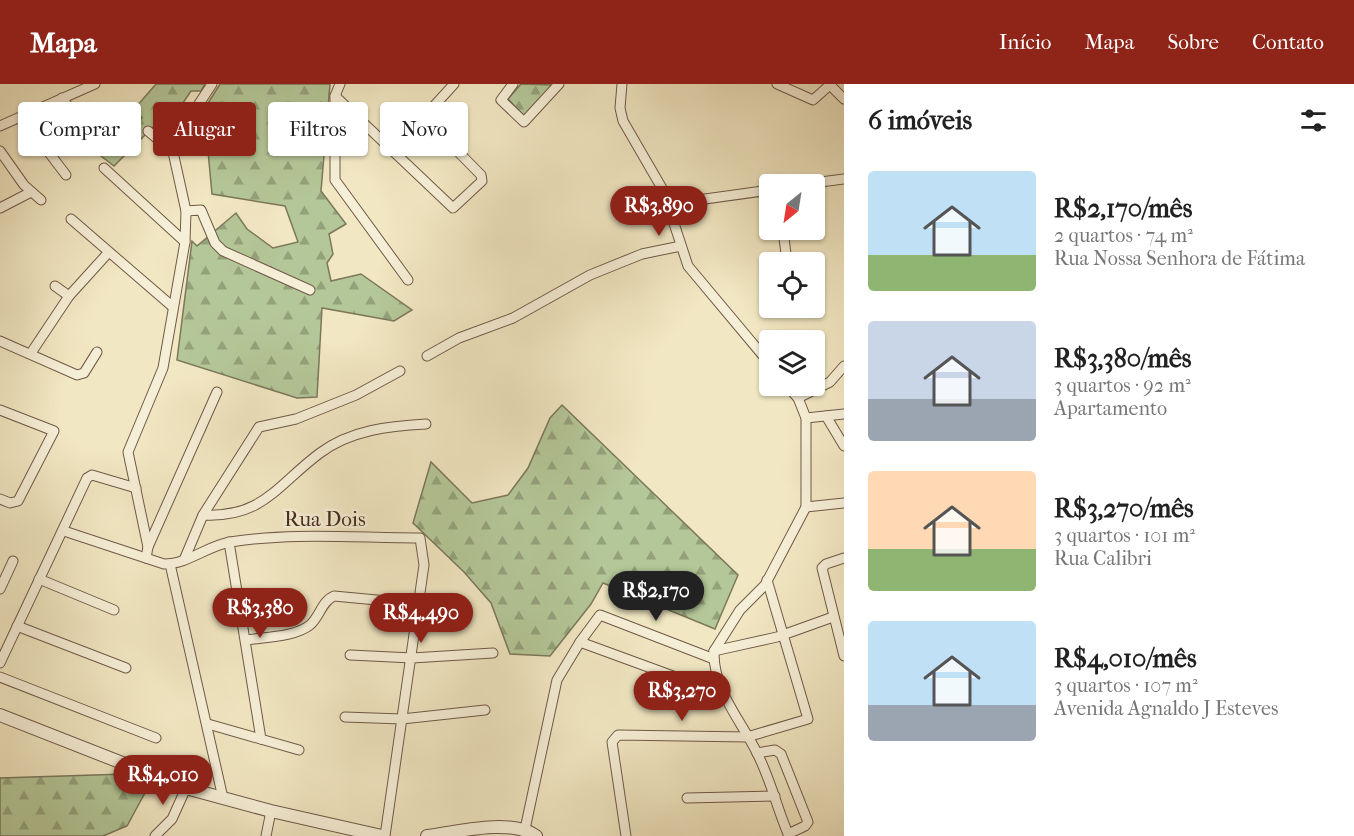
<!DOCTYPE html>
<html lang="pt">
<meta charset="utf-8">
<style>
:root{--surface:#fff;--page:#f6f6f6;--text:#222;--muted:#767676;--accent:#8f2418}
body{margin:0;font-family:"IM FELL French Canon",serif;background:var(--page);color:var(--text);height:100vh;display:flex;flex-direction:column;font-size:22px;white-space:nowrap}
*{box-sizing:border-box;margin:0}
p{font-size:20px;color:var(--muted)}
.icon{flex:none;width:33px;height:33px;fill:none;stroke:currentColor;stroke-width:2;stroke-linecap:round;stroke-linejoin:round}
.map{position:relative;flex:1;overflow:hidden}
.drawer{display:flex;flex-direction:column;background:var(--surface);width:510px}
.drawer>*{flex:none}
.hud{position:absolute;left:18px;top:18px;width:570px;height:54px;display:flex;gap:12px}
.needle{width:39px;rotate:210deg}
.controls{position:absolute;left:759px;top:90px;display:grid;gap:12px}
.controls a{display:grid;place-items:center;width:66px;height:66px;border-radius:6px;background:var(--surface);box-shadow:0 2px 4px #0004;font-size:30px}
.price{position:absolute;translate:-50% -51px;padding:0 14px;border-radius:21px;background:var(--accent);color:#fff;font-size:20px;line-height:39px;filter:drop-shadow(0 2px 3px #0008)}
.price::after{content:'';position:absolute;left:50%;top:36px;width:18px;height:14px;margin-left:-9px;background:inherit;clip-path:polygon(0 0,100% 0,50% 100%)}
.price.selected{background:#222;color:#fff}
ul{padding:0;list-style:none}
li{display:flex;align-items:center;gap:18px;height:150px;padding:0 24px}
li span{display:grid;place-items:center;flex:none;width:168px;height:120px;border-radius:6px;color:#555}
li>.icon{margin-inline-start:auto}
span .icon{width:72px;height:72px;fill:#fffc;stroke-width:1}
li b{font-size:26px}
h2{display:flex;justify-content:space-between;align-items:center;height:72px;padding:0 24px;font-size:26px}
.pill{padding:0 21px;border-radius:6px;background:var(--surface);box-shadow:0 2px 4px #0004;font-size:21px;line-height:54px}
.pill.selected{background:var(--accent);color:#fff}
header{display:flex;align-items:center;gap:36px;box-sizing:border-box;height:84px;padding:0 30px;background:var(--accent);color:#fff}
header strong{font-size:28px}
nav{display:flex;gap:33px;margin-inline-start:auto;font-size:21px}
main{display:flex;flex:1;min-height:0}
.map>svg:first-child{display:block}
.forest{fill:url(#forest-firs);stroke:#7c785c;stroke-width:1.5}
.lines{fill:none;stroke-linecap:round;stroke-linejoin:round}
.minor-casing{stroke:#705948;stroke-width:11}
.tertiary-casing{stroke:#705948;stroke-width:14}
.minor{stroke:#f6efd7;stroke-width:9}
.tertiary{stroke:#f6efd7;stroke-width:12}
.labels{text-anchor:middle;stroke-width:5;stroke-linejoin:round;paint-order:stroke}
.street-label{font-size:21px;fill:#452a1f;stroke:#f6efd7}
</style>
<header>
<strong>Mapa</strong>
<nav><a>Início</a><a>Mapa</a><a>Sobre</a><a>Contato</a></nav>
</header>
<main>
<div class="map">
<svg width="844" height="752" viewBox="0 0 844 752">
<defs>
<pattern id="forest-firs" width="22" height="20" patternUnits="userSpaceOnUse" patternTransform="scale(1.5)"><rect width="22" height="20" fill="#b4c798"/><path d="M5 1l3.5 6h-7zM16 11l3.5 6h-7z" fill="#94a27b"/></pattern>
</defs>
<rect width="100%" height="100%" fill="#f1e7c2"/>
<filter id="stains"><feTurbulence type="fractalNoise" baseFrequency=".00333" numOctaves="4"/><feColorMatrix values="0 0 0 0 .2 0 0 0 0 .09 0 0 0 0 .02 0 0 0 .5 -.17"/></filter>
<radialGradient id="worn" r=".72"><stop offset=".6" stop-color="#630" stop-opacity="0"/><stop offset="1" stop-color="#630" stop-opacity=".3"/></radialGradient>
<!-- forest -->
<g class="forest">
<path d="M156,0h49l-4,7h-10l-8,12 -25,19 -44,44 -13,-10 41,-38 -6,-11z"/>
<path d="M220,0h110l-9,107 25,33 -17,10 4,20 -6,9 4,18 30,-7 51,36 -18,11 -72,-13 -5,89 -20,1 -120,-38 15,-119 5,5 39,-33 11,16 26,19 25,-6 -13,-36 -73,-12 -4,-43 -22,-13z"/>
<path d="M521,0l32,1 -28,32 -17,-18z"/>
<path d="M562,321l176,170 -23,54 -112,-46 -12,21 -41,52 -40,-2 -19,-51 -27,-31 -51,-49 18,-61 41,41 36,-8 20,-27 22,-50z"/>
<path d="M126,690l21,15 -20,37 -24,10h-103v-58z"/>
</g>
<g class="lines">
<!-- minor casing -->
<g class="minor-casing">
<g id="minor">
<path d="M340,0l-5,12v84l73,100"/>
<path d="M513,0l-12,16 23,22 35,-38"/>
<path d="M622,0l-2,24 3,13 40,69 25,76 82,98"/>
<path d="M777,0l36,16 18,-16"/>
<path d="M830,1l14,14"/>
<path d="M335,12l118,112 29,-27 -1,-6 -57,-58 30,-33"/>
<path d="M62,14l37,51"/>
<path d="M28,29l16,33 22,29"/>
<path d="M0,42l95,-42"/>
<path d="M148,47l25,21"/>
<path d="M0,67l24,34 17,15"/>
<path d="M104,84l81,74"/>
<path d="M805,100l39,-5"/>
<path d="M669,120l101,-14"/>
<path d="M0,124l31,-16"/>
<path d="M186,127l15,-1 14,33 8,8 87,39"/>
<path d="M71,135l102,88"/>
<path d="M783,146l3,24"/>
<path d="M55,202l14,10"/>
<path d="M0,257l77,34 7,-2 13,-21"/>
<path d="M31,269l38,-57 39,-43"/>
<path d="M427,272l32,-18 54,-20 77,-43 52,-21 39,-8"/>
<path d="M787,302l11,12 8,20v89l-41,78 -25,25 -26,41c-1,40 27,69 43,102 14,27 20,56 32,83"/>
<path d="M798,314l32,-16 14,-16"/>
<path d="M0,326l54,21 -36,70 -8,2 -10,-4"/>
<path d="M826,332l18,30"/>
<path d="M806,334l38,-4"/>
<path d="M806,423l38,-4"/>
<path d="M203,431c60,3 74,-30 117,-62 31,-23 69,-27 106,-29"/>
<path d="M64,447l100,33c24,0 43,-18 66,-22 63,-10 127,-4 190,-4l4,27 -39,271"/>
<path d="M229,458l32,197"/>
<path d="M148,463l69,-155"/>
<path d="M146,474l2,-11 -20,-95 35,-84 22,-126 1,-31 -13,-59 18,-36 21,-32"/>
<path d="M844,474l-18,6 -4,4 22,88"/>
<path d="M184,476l19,-45 56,-88 37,-8 60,-24 44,-24"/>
<path d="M170,480l53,234"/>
<path d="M39,495l75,31"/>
<path d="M0,505l13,-28"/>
<path d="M17,542l109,42"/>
<path d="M246,556c19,-3 49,-3 64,-15 10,-9 12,-24 24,-29l85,8"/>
<path d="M580,558l20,-27 114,44"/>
<path d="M714,567l63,-14 56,-20"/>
<path d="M350,571l62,3 81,-5"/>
<path d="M0,579l87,-185 5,-3 44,13"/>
<path d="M0,593l156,61"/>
<path d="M345,633l57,2 83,-9"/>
<path d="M208,640l91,26"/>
<path d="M757,669l18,-3 6,4 27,68 -3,4 -17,8"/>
<path d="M687,714l88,-2"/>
<path d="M525,745l32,-149 23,-38 112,41 30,7"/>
<path d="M155,752l17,-17 14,-31"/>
<path d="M266,752l5,-25"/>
<path d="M626,752l-14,-94 6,-7 129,2 61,-18 -41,-139"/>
</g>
</g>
<!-- tertiary casing -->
<g class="tertiary-casing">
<g id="tertiary">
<path d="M0,631l186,73 85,23 111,25"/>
<path d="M427,752c29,-4 85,-18 109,0"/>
</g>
</g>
<!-- minor -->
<use href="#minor" class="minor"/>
<!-- tertiary -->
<use href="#tertiary" class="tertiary"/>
</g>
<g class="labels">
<!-- street labels -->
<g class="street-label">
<text x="325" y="442">Rua Dois</text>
</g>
</g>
<rect width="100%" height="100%" filter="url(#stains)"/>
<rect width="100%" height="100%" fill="url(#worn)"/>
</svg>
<div class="controls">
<a><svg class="needle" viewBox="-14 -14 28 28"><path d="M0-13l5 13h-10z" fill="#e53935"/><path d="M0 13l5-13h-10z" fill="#767676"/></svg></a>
<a><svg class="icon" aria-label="locate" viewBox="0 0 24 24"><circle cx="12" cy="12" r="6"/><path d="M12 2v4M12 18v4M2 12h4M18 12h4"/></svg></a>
<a><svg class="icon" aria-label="layers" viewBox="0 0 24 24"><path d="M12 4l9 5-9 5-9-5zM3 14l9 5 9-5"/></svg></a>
</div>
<b class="price" style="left:659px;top:153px">R$3,890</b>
<b class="price selected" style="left:656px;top:538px">R$2,170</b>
<b class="price" style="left:260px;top:555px">R$3,380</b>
<b class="price" style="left:421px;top:560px">R$4,490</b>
<b class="price" style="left:682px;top:638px">R$3,270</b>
<b class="price" style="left:163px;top:722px">R$4,010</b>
<div class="hud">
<a class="pill">Comprar</a>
<a class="pill selected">Alugar</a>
<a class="pill">Filtros</a>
<a class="pill">Novo</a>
</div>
</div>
<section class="drawer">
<h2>6 imóveis<svg class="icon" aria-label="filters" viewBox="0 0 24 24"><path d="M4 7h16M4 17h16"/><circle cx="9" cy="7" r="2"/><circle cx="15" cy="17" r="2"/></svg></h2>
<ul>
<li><span style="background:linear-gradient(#bfe0f5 70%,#8fb573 0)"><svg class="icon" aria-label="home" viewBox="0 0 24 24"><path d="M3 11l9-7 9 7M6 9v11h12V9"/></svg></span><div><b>R$2,170/mês</b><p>2 quartos · 74 m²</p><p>Rua Nossa Senhora de Fátima</p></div></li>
<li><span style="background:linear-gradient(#c9d6e8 65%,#9aa5b1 0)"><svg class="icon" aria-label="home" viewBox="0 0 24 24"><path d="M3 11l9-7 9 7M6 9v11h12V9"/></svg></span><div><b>R$3,380/mês</b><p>3 quartos · 92 m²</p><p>Apartamento</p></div></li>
<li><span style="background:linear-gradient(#ffd9b3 65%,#8fb573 0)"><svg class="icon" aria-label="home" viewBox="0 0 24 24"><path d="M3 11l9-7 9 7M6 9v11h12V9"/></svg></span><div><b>R$3,270/mês</b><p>3 quartos · 101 m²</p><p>Rua Calibri</p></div></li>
<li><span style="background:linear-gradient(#bfe0f5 70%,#9aa5b1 0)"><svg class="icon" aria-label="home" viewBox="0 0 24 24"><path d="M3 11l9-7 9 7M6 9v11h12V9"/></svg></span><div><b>R$4,010/mês</b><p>3 quartos · 107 m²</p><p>Avenida Agnaldo J Esteves</p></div></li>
</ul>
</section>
</main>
